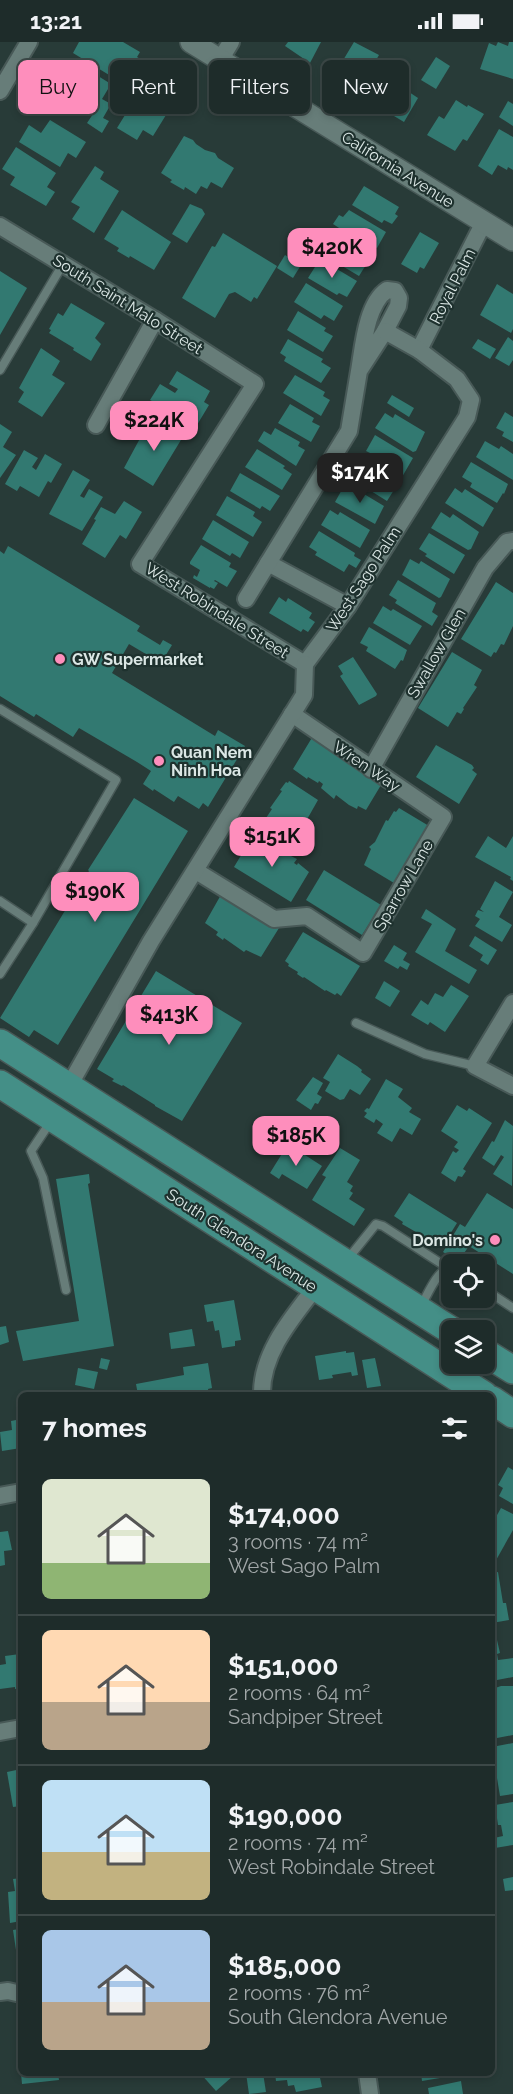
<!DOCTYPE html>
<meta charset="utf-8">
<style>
:root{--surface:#1e2c2a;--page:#263432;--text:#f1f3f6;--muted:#a1a7a8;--line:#3c4847;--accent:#fe8ebc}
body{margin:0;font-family:Raleway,sans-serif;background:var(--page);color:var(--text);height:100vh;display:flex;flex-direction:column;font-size:22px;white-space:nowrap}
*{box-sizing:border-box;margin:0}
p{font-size:20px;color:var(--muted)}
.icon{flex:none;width:33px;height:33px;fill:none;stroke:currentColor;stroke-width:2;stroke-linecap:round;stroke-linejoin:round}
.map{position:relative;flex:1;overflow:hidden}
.sheet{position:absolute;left:18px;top:1350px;width:477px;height:684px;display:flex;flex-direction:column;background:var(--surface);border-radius:9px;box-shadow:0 3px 9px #0003,0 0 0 2px var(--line)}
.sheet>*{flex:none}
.guide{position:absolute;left:18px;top:18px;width:477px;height:54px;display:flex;gap:12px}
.fabs{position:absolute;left:441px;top:1212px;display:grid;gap:12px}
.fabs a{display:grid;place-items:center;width:54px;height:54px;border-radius:9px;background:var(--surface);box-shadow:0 3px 9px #0003,0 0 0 2px var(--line);font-size:30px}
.price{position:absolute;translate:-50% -51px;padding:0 14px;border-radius:12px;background:var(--accent);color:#111;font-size:20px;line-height:39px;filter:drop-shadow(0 2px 3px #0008)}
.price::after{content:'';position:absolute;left:50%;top:36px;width:18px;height:14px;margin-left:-9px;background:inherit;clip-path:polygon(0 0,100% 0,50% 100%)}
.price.selected{background:#222;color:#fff}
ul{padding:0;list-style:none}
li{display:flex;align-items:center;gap:18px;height:150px;padding:0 24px}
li+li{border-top:2px solid var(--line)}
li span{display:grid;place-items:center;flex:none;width:168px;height:120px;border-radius:9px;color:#555}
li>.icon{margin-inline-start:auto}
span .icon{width:72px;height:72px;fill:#fffc;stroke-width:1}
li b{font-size:26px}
h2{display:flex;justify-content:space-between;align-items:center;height:72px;padding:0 24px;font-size:26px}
.pill{padding:0 21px;border-radius:9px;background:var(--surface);box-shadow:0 3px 9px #0003,0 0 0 2px var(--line);font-size:21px;line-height:54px}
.pill.selected{background:var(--accent);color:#111}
.status{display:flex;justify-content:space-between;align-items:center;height:42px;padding:0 30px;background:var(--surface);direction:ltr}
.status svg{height:16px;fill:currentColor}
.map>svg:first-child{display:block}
.building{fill:#327971}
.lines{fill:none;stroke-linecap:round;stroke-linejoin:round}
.service-casing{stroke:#485957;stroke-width:11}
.minor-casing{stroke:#485957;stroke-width:20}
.tertiary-casing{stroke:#485957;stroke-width:24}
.primary-casing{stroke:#485957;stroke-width:30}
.service{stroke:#677d79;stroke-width:8}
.minor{stroke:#677d79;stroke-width:16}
.tertiary{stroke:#677d79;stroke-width:21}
.primary{stroke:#448f87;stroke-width:27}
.poi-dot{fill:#fe8ebc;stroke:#1e312e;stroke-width:2}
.labels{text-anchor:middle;stroke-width:4.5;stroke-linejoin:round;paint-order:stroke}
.street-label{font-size:16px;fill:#dbe7e5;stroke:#1e312e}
.poi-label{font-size:16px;font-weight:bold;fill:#dbe7e5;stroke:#1e312e;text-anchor:start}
</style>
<div class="status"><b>13:21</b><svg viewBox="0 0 49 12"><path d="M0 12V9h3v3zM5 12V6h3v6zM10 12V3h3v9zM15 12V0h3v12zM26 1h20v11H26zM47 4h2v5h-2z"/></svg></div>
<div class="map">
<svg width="513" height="2052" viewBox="0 0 513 2052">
<rect width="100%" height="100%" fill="#283b38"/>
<!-- building -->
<g class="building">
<path d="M79,0h44l17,10 -3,5 10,6 -10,15 -16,-11 -7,11 -41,-25z"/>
<path d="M288,0h33l-11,21 -25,-17z"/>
<path d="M354,0l25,13 -14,24 -17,-9 -7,12 -12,-8 9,-15 4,3z"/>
<path d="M498,0l10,4 1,-4h4v37l-33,-10 9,-26 7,3z"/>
<path d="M436,15l14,9 -14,23 -15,-9z"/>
<path d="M69,16l42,26 -9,15 9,5 -8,14 6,3 -7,12 -15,-10 6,-9 -29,-18 8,-14 -13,-8z"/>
<path d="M158,39l21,13 -26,42 -10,-6 -6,10 -20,-12 24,-39 9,5z"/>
<path d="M394,40l24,16 -14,24 -25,-15z"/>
<path d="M456,58l11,7 1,-2 16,9 -17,27 -4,-2 -8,12 -28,-16 12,-19 5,3z"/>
<path d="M508,59l5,3v22l-14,-9z"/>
<path d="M50,78l36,22 -10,16 -8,-5 -8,14 -41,-25 10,-17 12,8z"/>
<path d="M499,87l14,8v33l-5,-3 -1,3 -9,-5 -6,10 -14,-9z"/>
<path d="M184,94l9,4 3,4 9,6 10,3 3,5 16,10 -12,20 -11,-6 -4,7 -6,-3 -5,8 -11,-7 -1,3 -14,-8 2,-2 -11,-7z"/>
<path d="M16,105l40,26 -9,14 8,5 -9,14 -36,-21 5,-8 -13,-8z"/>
<path d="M95,124l9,6 -4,7 19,12 -25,42 -22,-14 8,-12 -9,-5z"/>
<path d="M364,144l35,21 -4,7 3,2 -6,8 -8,-4 -2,3 -30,-18z"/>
<path d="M190,162l12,5 3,5 -18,29 -15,-9z"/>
<path d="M122,168l49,32 -17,28 -24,-14 -1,2 -12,-7 2,-3 -15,-9z"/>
<path d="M349,168l37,22 -9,16 -10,-6 -2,3 -32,-21 6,-9 4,2z"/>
<path d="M420,190l19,11 -15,26 -4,-2 -3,6 -16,-9z"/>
<path d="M223,191l54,33 -20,33 -3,-2 -3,5 -16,-10 -6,2 -14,24 -33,-20 30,-52 3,1z"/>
<path d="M334,193l27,16 -2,4 10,5 -10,16 -37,-22z"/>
<path d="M285,213l16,10 -8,13 -16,-10z"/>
<path d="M320,217l37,22 -10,16 -8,-4 -2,2 -29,-17z"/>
<path d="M0,229l27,17 -27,47z"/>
<path d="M306,241l37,23 -9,15 -10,-6 -3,4 -27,-17z"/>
<path d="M497,242l16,10v35l-2,4 -31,-18z"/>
<path d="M71,261l34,20 -10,15 6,6 -10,17 -18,-11 1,-2 -25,-15 2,-3 -2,-1 9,-16 5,3z"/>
<path d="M298,269l28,17 -2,3 9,5 -10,16 -36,-22z"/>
<path d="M508,295l5,4v19l-4,6 -14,-8z"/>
<path d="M288,297l35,20 -2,3 10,6 -10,15 -37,-22 2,-4 -6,-4z"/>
<path d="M478,297l18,10 -6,10 -18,-11z"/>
<path d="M41,306l19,13 -8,14 13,8 -23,34 -24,-15 6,-10 -5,-4z"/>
<path d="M177,329l33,20 -6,11 5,3 -12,20 -47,-25 10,-16 15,9 3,-4 -9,-5z"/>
<path d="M295,333l30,17 -2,4 7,4 -9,16 -38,-23z"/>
<path d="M392,353l22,13 -5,9 -22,-14z"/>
<path d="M290,362l24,14 -2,4 8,4 -9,16 -33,-19z"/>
<path d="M505,370l8,5v25l-11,-6 2,-4 -8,-4z"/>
<path d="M385,371l8,5 2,-4 30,18 -9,19 -3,1 -38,-24z"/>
<path d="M158,377l26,16 -31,51 -29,-18 20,-37 5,3z"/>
<path d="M0,382l12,8 -9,15 13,8 -16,23z"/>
<path d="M275,386l25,14 -2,4 7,4 -9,16 -38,-25 6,-10 7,4z"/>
<path d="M375,393l38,23 -11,19 -30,-18 2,-4 -8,-4z"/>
<path d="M485,399l14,8 2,-3 12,8v26l-37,-23z"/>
<path d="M257,407l28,17 -2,2 9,6 -10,16 -37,-23z"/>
<path d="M24,408l14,8 -6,9 4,3 9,-16 17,10 -11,19 -3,-2 -9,16 -19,-11 -3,5 -12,-7z"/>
<path d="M360,420l8,5 2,-3 29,18 -12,19 -37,-23z"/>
<path d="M471,420l37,22 -4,10 -1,-1 -6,10 -27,-16 2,-4 -10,-6z"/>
<path d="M73,428l17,10 -10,16 4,2 5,-9 14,8 -21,34 -33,-17z"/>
<path d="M240,431l40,23 -10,15 -8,-5 -2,3 -30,-18z"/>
<path d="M344,444l8,5 2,-3 30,18 -9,18 -40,-22z"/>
<path d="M455,446l7,5 3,-4 29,19 -11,19 -38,-24z"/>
<path d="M227,454l28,16 -2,4 9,6 -9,15 -37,-22z"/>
<path d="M124,459l18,11 -16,27 -6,-4 -15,23 -23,-14 14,-24 -2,-1 7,-12 14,7z"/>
<path d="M330,468l8,5 2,-3 30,18 -10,18 -39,-23z"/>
<path d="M441,470l9,6 3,-4 26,18 -8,17 -3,1 -37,-22z"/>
<path d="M213,478l36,22 -9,16 -8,-5 -2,3 -28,-17z"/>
<path d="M319,489l36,22 -1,3 7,4 -5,8 -7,-4 -5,8 -29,-17 2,-3 -8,-5z"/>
<path d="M429,491l36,22 -11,19 -29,-18 2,-2 -8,-5z"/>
<path d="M201,503l30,18 -2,4 8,4 -10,16 -12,-7 -1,1 4,2 -4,6 -4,-2v1l-17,-10 1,-3 3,2 3,-7 -10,-6v-2z"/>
<path d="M8,504l132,80 -3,5 23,14 3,-5 9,5 -11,18 -32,-19 -17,29 103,63 3,-6 27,16 -37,61 -5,-4 -4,6 -21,-13 -4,6 -20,-13 -1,2 -10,-7 8,-13 -14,-9 -58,-34 -6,9 -37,-23 -2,3 -34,-21v-145l4,3z"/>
<path d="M410,517l9,5 2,-3 29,18 -9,18 -2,1 -37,-23z"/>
<path d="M398,538l38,23 -4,9 6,4 -6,10 -37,-23 2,-3 -8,-5z"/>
<path d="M496,540l17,11v33l-9,19 -3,-1 -5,9 -2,-1 -3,5 -30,-18z"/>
<path d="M279,555l7,5 2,-4 24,15 -3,5 6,4 -7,10 -5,-3 -2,3 -32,-19z"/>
<path d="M383,564l8,5 2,-2 29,17 -12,19 -37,-22z"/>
<path d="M369,585l38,23 -4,11 -2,-1 -6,9 -29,-18 2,-4 -8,-4z"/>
<path d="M452,610l30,18 -8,15 3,2 -14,21 1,1 -3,5 -4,-2 -9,15 -30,-19z"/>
<path d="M353,615l24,37 -1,2 -17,9 -19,-29 3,-2 -5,-8z"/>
<path d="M313,694l71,44 -18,30 -8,-4 -1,3 -8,-4 -13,-10 -2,4 -13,-11 2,-4 -4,-3 -1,2 -10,-6 -1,2 -14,-10z"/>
<path d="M436,703l36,20 2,3 -2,2 5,4 -18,30 -43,-27z"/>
<path d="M289,739l29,19 -17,30 3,2 -10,12 -32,-20 10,-15 -2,-1 12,-17 -2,-1 6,-8 2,1z"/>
<path d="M134,756l54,33 -130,214 -24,-15 -5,7 -29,-19 89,-147 -1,-1z"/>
<path d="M399,766l30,18 -35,57 -30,-18 7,-16 -2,-2 6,-5 11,-22 2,1 6,-10 2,1z"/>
<path d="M488,794l18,12 7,-12v45l-3,-2 1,-2 -36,-20z"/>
<path d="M252,795l7,5 1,-3 6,3 -2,3 3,1 2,-4 7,4 -1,2 22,11 -3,4 3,2 1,-2 11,9 -18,30 -57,-35z"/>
<path d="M324,828l57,35 -19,30 -56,-35z"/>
<path d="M495,839l18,11 -14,25 13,8 -10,17 -27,-16 5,-7 -5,-3 3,-6 6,2 -4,-3z"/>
<path d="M222,851l57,35 -18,29 -15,-7 -2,2 -20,-14 -1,2 -7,-5 2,-3 -13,-9z"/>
<path d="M426,867l30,20 -11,22 32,19 -8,14 -54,-32 17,-28 -11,-6z"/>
<path d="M303,890l57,34 -19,30 -4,-3 -2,2 -9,-5 -1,1 -21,-14 -1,1 -6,-4 1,-2 -10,-6 1,-2 -4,-3z"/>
<path d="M475,894l22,14 -9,15 -8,-5 3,-5 -14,-9z"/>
<path d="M394,903l13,8 -4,7 7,4 -3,6 -7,-4 -2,3 -14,-8z"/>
<path d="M156,929l86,52 -60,98 -27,-15v-1l-32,-20 -1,1 -10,-5 2,-2 -17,-10z"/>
<path d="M384,939l16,10 -10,16 -15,-9z"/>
<path d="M451,943l18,11 -24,36 -15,-10 -2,3 -17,-10 10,-15 7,5 7,-12 8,4z"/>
<path d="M338,1012l19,12 5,4 -1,2 10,7 -11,16 -10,-6 -6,10 -4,1 -15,-9 5,-9 -7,-4z"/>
<path d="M313,1035l10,6 -6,11 5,3 -4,7 -3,-1 -4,7 -15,-10z"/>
<path d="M386,1037l17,10 -5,8 14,11 -3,4 12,7 -9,16 -12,-7 -8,14 -15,-9 6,-9 -7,-5 -2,4 -10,-6 3,-4 -3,-2 3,-3 2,1z"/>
<path d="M457,1063l10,6 2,-3 23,15 -29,46 3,2 -4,6 -4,-1 -3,6 -14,-9 12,-22 3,2 3,-3 -5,-3 4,-5 -17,-11z"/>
<path d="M505,1078l8,6 -1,60 -19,-12 11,-17 -3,-2 -7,11 -12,-8 10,-17 2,1z"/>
<path d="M303,1082l20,13 -9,14 -20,-12z"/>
<path d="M288,1102l34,22 -15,23 -25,-15 -3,5 -9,-6z"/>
<path d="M340,1106l20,12 -13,22 6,4 -3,5 3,2 -4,6 16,10 -11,17 -42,-26 14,-23 -4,-2z"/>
<path d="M89,1132l1,9 -2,1 26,162 -91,15 -7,-30 63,-10 -23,-142z"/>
<path d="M409,1151l48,30 -15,24 -40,-23 1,-2 -9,-6z"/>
<path d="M487,1151l26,16v65l-44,-28 -7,10 -9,2 -10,-6 17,-28 5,3z"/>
<path d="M234,1258l7,40 -6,1v5l-13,2 -3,-18 -4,1 -2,-10 -6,1 -3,-17z"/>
<path d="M6,1284l3,16 -9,3v-18z"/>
<path d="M192,1287l3,17 -24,3 -2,-16z"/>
<path d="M346,1309v2l8,-1 4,23 -6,1 -1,-4 -19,3 1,3 -14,2 -4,-24z"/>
<path d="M101,1316l9,2 -3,10 -8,-2z"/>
<path d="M375,1316l6,28 -14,2 -5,-28z"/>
<path d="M208,1321l4,25 -4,1 1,6h-71l-2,-11 48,-9 -1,-8z"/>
<path d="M78,1326l20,4 -4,17 -19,-4z"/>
<path d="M21,1377v29l-19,3 -2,-19 12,-2 -1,-9z"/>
<path d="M508,1425l5,3v34l-14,-8 4,-8 -5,-3z"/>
<path d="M501,1466l12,6v16l-18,32 -3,-2v-36z"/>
<path d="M8,1489l4,19 -8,1 1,14 -5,1v-34z"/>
<path d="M498,1530l5,31h3l3,17 -17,3v-50z"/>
<path d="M492,1589h2l2,9h1l3,13 -3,1 1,6 15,-2v19l-16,3 -1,-5 -4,1z"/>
<path d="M20,1612l1,34 -6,1v-2l-15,2v-24l6,-1 -1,-8z"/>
<path d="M501,1644h12v49l-16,3 -2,-11 -3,1v-39z"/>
<path d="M513,1701v51l-13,2 -6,-36h-2v-13z"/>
<path d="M21,1727v37l-8,1 -6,-35z"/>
<path d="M513,1760v43l-18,3 -1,-10 9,-2 -2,-11h-3l-3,-20z"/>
<path d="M513,1835v13l-8,1 -2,-12z"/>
<path d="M21,1836v43l-11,2 -2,-31 7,-1 -2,-12z"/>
<path d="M19,1887l2,1 -1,27 -1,-7h-3l-3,-20z"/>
<path d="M21,2031h37l1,7 -37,4z"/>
<path d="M200,2031h30l3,3 -17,15z"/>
<path d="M246,2031h17l3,19 -17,2z"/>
<path d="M275,2031h44l3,14 -26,5 -2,-7 -6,1 -1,-6 -11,1z"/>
<path d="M421,2031h36l1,2 -36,6z"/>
<path d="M461,2039l2,13h-34l-1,-6z"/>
</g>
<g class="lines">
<!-- service casing -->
<g class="service-casing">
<g id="service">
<path d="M0,328l63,-106"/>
<path d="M0,667l116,71 -83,143 -33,51"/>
<path d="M0,859l33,22"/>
<path d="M356,981l69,31 50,12"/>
<path d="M51,1079l-20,30 12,27 23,112"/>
<path d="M347,1218l29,-36 7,2 65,42"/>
<path d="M484,1247l29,19"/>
<path d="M421,1264c7,-12 16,-36 30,-39"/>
</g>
</g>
<!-- minor casing -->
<g class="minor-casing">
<g id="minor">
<path d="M220,18l11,-18"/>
<path d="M0,49l29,-49"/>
<path d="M0,184l155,94 100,64 -115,180 165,100"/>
<path d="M419,308l65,-128"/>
<path d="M96,383l59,-105"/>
<path d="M268,521l80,43"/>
<path d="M246,557l103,-168 10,-60 26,-40 13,-25 1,-8 -4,-7 -8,-1c-21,14 -24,58 -28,81"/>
<path d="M305,622l43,-58 119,-189 4,-17 -14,-21 -38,-29 -34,-19"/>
<path d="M371,727l114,-201 22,-26 6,-1"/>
<path d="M196,829l78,48 33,-3 56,37 80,-136 -151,-103"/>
<path d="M513,961l-38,63 38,20"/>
<path d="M69,1044l82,-145 153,-246 1,-31"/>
<path d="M262,1353c-1,-41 29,-76 53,-107"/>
<path d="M0,1454l21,-4"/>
<path d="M0,1690l21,-4"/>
<path d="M0,1950l8,-1 13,3"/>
<path d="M367,2031l3,21"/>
</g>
</g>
<!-- tertiary casing -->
<g class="tertiary-casing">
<path id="tertiary" d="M191,0l322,198"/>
</g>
<!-- primary casing -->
<g class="primary-casing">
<g id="primary">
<path d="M0,1001l452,288"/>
<path d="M0,1042l484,311"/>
<path d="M484,1310l29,18"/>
<path d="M492,1358l21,14"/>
</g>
</g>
<!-- service -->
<use href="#service" class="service"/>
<!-- minor -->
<use href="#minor" class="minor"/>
<!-- tertiary -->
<use href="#tertiary" class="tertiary"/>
<!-- primary -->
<use href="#primary" class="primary"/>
</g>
<!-- markers -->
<g class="poi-dot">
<circle cx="60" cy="617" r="6"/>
<circle cx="159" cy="719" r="6"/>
<circle cx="495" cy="1198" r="6"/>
</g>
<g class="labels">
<!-- street labels -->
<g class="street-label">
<text transform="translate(398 127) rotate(32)" y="6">California Avenue</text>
<text transform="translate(452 244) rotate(-63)" y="6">Royal Palm</text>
<text transform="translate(128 262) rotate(32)" y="6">South Saint Malo Street</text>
<text transform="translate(363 537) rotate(-57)" y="6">West Sago Palm</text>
<text transform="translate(217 568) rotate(32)" y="6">West Robindale Street</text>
<text transform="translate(436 611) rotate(-60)" y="6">Swallow Glen</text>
<text transform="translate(367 724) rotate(34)" y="6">Wren Way</text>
<text transform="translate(403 843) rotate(-60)" y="6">Sparrow Lane</text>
<text transform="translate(242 1198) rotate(33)" y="6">South Glendora Avenue</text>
</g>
<!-- poi labels -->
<g class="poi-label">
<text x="72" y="623">GW Supermarket</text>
<text x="171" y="716">Quan Nem<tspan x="171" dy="18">Ninh Hoa</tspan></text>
<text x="483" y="1204" text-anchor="end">Domino's</text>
</g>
</g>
</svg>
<div class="fabs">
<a><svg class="icon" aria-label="locate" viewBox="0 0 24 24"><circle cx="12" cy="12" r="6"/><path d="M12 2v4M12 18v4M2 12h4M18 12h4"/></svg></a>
<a><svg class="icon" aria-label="layers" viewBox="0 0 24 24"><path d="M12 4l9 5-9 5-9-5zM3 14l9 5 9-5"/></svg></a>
</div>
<b class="price" style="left:332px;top:237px">$420K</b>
<b class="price" style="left:154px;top:410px">$224K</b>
<b class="price selected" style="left:360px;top:462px">$174K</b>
<b class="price" style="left:272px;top:826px">$151K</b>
<b class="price" style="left:95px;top:881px">$190K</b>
<b class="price" style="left:169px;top:1004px">$413K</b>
<b class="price" style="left:296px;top:1125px">$185K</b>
<div class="guide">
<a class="pill selected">Buy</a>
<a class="pill">Rent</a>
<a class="pill">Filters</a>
<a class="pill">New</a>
</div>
<section class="sheet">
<h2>7 homes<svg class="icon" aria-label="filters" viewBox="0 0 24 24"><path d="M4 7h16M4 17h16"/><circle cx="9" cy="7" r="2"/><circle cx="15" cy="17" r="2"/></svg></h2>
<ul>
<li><span style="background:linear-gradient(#dfe7d0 70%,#8fb573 0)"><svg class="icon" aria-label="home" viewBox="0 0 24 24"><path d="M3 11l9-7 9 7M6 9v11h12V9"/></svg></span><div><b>$174,000</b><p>3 rooms · 74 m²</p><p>West Sago Palm</p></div></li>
<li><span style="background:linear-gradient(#ffd9b3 60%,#b9a48a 0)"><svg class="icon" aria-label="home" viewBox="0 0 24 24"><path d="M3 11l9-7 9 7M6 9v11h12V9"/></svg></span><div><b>$151,000</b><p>2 rooms · 64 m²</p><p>Sandpiper Street</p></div></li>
<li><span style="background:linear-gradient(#bfe0f5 60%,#c2b280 0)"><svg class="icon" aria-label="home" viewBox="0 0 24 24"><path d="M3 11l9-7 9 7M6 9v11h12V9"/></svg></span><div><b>$190,000</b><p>2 rooms · 74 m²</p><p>West Robindale Street</p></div></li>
<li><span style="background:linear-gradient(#a9c7e8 60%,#b9a48a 0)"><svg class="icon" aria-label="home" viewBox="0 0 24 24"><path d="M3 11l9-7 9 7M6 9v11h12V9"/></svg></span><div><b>$185,000</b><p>2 rooms · 76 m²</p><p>South Glendora Avenue</p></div></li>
</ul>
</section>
</div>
